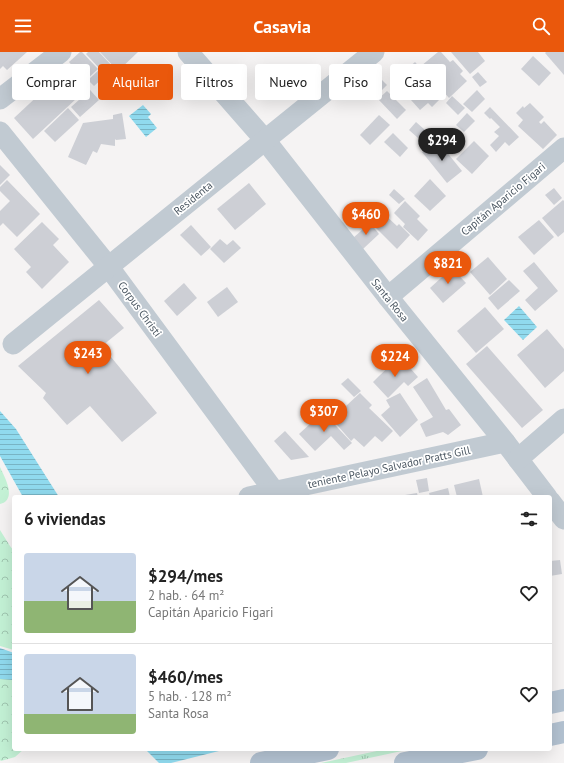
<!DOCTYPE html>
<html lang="es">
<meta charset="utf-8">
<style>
:root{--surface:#fff;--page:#f2f2f2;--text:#222;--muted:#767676;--line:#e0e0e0;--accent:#ea580c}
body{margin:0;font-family:"PT Sans",sans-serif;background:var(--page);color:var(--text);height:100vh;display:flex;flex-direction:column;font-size:15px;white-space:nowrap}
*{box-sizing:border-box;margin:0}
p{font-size:13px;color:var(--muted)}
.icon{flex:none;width:22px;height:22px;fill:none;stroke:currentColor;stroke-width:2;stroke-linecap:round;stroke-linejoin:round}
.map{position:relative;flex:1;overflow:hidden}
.details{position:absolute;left:12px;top:443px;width:540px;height:256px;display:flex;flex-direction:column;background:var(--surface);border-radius:4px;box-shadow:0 4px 16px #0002}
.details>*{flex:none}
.banner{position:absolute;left:12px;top:12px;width:540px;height:36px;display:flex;gap:8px}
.price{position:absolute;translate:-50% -34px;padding:0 9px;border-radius:14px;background:var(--accent);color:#fff;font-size:13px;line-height:26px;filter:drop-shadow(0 1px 2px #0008)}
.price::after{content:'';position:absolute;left:50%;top:24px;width:12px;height:9px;margin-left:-6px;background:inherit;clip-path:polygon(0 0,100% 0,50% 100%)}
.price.selected{background:#222;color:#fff}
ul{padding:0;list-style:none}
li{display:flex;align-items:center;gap:12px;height:100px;padding:0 12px}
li+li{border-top:1px solid var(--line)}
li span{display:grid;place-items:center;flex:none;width:112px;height:80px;border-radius:4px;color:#555}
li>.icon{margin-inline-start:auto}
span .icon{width:48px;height:48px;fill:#fffc;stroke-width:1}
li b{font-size:17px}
h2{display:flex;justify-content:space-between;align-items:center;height:48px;padding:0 12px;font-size:17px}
.chip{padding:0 14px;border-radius:4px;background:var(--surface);box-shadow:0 4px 16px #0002;font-size:14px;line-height:36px}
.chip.selected{background:var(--accent);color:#fff}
header{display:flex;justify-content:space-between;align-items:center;height:52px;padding:0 12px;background:var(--accent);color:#fff;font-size:18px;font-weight:700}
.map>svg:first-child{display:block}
.grass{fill:url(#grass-tufts)}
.park{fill:url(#park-crowns)}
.water{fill:url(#water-rules)}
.pier{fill:#f5f3f3}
.building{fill:#cdcfd5}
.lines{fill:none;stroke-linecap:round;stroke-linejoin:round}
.minor{stroke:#c1cad2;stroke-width:21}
.major{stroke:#b3c2d1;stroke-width:22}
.labels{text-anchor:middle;stroke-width:3.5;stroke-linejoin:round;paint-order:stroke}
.street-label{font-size:11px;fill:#4a5661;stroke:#fff}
</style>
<header><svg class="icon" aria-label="menu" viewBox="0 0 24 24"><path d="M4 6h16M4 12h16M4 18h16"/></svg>Casavia<svg class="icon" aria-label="search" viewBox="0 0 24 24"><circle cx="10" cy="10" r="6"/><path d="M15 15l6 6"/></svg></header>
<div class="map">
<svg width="564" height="711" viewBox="0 0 564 711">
<defs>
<pattern id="grass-tufts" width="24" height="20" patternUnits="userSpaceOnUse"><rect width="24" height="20" fill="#c3f1d5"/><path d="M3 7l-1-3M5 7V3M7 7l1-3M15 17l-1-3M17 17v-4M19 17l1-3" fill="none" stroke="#a0c6b0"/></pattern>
<pattern id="park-crowns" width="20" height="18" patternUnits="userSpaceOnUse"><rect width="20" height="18" fill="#c3f1d5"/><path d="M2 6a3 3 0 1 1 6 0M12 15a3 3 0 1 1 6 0" fill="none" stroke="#a0c6b0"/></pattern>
<pattern id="water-rules" width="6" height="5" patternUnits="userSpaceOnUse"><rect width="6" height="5" fill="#90daee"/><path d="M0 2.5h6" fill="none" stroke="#78b4c4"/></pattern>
</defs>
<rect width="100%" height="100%" fill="#f5f3f3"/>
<!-- grass -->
<path class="grass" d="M386,697h25l-65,14h-25z"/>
<!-- park -->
<g class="park">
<path d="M0,415c4,9 14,26 6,34 -2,2 -4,2 -6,3z"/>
<path d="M0,478l10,16 4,5v99l-14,-4z"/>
<path d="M0,622l14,1v74h10l-9,8 -14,4 -1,-1z"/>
</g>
<!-- water -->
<g class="water">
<path d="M143,53l8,9 -3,3 9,11 -11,9 -17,-21z"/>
<path d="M519,254l18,21 -14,13 -19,-20z"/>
<path d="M0,359l16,18 43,68h-36l-23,-41z"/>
<path d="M0,596l14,5v27l-14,-1z"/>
<path d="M145,697h80l4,9 -23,5h-47z"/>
</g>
<!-- pier -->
<path class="pier" d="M227,697l4,9 -2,2 -13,3h-45z"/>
<!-- building -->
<g class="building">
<path d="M0,0h27l-20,18 -4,-4 -3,3z"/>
<path d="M80,0h2l16,17 -13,12 -16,-19z"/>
<path d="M88,0h11l15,16 -20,18 -6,-6 12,-11 -14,-15z"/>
<path d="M100,0h38l-20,19z"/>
<path d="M438,0h3l9,10 3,-2 10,11 -3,3 7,7 -18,17 -28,-32z"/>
<path d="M451,0h27l7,9 -15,13z"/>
<path d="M546,0h18v23l-19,-22z"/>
<path d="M533,4l18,17 -12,13 -18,-17z"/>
<path d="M415,10l29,33 -12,12 -4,-4 -8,7 -9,-10 10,-9 -8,-9 -11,10 -9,-10z"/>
<path d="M478,20l9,10 -7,5 -8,-10z"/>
<path d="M58,25l19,21 -44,41 -19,-21z"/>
<path d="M382,28l5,5 -8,8 -5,-5z"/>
<path d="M83,30l16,18 -19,17 -9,-10 9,-8 -7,-8z"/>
<path d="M477,38l8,9 -13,13 -9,-8z"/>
<path d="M387,39l19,19 -9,9 -19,-20z"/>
<path d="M452,44l13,12 -7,7 -12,-12z"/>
<path d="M530,51l14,14 -5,5 2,2 3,-3 13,14 -14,14 -25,-23 5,-6 -7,-7 7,-7 1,2z"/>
<path d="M490,55l29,30 -10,9 -4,-4 -9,10 -6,-7 9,-9 -5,-4 6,-5 -9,-9 -1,1 -6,-6z"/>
<path d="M68,56l11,12 -24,22 -11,-11z"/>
<path d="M122,61l4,26 -10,1 -1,-1v7l-14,-2 -4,9 -4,-2 -7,14 -18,-8 15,-34 30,-4v-4z"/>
<path d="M467,61l8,8 -11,11 -8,-7z"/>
<path d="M379,63l11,10 -20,20 -10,-10z"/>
<path d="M416,70l9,8 -7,8 -9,-8z"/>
<path d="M393,81l15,15 -8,9 -16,-15z"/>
<path d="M437,88l25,31 -15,12 -25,-31z"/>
<path d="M474,89l15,15 -17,18 -16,-15z"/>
<path d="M0,113l10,10 -10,10z"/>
<path d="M430,127l16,17 -16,15 -16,-15z"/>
<path d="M7,128l33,34 -23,23 -14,-14 -3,3v-15l10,-10 -10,-10v-4z"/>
<path d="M249,131l17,21 -31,26 -18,-21z"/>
<path d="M554,136l8,10 -8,7 -9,-10z"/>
<path d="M394,137l11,10 -6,5 -10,-9z"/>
<path d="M563,148l1,1v31l-6,5 -16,-19z"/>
<path d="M405,149l15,15 -3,3 11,11 -10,11 -15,-14 2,-3 -11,-11z"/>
<path d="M366,150l9,8 -8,8 -8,-8z"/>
<path d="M385,163l12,11 2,-2 11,11 -13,14 -23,-23z"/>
<path d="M539,168l15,17 -20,18 -16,-18z"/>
<path d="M42,170l17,17 -6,6 16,17 -27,27 -16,-17 5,-5 -17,-18z"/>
<path d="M370,171l9,11 -16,15 -10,-11z"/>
<path d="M191,173l20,22 -10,9 -21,-21z"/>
<path d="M220,187l7,6 6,-5 8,8 -17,15 -14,-14z"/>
<path d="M488,205l19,22 -17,16 -20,-23z"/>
<path d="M534,210l24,29 -23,20 -10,-11 13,-12 -15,-17z"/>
<path d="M452,216l14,15 -23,20 -13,-15z"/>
<path d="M509,228l11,11 -22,19 -10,-12z"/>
<path d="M184,231l13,15 -20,18 -13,-15z"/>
<path d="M227,235l11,15 -20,15 -11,-15z"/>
<path d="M99,248l25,28 -22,18 55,67 -35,29 -32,-36 -23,19 -24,-27 3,-5 -28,-27z"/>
<path d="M485,255l19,22 -28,24 -19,-22z"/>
<path d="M547,277l17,20v22l-19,17 -28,-33z"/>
<path d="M487,294l56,64 -21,18 -56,-64z"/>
<path d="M403,308l15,17 -10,9 -4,-4 -16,16 -15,-16 6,-6 16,-15 3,4z"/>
<path d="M348,326l13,13 -7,6 -13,-13z"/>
<path d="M427,326l19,32 3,-1 12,16 -13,10 -5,-3 -17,5 -6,-13 13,-7 -20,-30z"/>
<path d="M360,341l12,12 -3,3 24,23 -11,11 -7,-6 -11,11 -10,-9 -3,3 -19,-22z"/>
<path d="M400,341l18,27 -18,17 -19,-22 9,-8 -4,-7z"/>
<path d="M323,360l29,31 -8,7 -13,-14 -16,15 -16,-17z"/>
<path d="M285,379l24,26 -18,3 -17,-19z"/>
<path d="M427,426l2,13 -10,2 -3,-13z"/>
<path d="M479,427l4,18h-26l-3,-12z"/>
<path d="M448,436l2,9h-20l-1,-4z"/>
<path d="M417,441l1,4h-19v-1z"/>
<path d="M560,508l2,14 -12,2v-15z"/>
</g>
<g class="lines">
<!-- minor -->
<g class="minor">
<path d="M188,0l77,88 123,157 117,145 42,55"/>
<path d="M0,47l61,-47"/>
<path d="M0,80l108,134 166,225"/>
<path d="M388,245l176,-149"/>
<path d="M13,292l361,-292"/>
<path d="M518,407l46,-40"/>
<path d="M249,445l256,-55"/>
<path d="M550,449l14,18"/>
</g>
<!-- major -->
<g class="major">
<path d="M550,651l14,-3"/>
<path d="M550,683l14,-3"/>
<path d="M261,711l67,-14"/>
<path d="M405,711l72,-14"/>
</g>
</g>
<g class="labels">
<!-- street labels -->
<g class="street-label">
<text transform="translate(193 146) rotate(-39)" y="4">Residenta</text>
<text transform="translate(503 147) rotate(-40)" y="4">Capitán Aparicio Figari</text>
<text transform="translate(390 248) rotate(51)" y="4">Santa Rosa</text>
<text transform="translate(140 257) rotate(54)" y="4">Corpus Christi</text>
<text transform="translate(389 415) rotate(-12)" y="4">teniente Pelayo Salvador Pratts Gill</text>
</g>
</g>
</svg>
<b class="price selected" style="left:442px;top:110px">$294</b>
<b class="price" style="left:366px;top:184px">$460</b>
<b class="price" style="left:448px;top:233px">$821</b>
<b class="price" style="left:88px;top:323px">$243</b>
<b class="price" style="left:395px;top:326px">$224</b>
<b class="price" style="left:324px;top:381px">$307</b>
<div class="banner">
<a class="chip">Comprar</a>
<a class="chip selected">Alquilar</a>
<a class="chip">Filtros</a>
<a class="chip">Nuevo</a>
<a class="chip">Piso</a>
<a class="chip">Casa</a>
</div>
<section class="details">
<h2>6 viviendas<svg class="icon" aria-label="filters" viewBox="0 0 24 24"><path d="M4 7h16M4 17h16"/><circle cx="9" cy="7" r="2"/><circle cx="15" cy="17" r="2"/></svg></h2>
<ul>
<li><span style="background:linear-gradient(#c9d6e8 60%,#8fb573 0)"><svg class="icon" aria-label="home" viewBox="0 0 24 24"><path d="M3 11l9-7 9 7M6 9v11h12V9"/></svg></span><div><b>$294/mes</b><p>2 hab. · 64 m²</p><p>Capitán Aparicio Figari</p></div><svg class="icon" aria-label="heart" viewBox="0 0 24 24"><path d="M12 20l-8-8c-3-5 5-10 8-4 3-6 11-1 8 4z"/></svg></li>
<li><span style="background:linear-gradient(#c9d6e8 75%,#8fb573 0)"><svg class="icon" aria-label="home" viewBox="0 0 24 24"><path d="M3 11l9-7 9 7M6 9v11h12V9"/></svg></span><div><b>$460/mes</b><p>5 hab. · 128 m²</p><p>Santa Rosa</p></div><svg class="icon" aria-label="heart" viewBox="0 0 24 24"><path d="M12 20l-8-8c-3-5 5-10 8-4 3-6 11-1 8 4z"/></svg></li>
</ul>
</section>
</div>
